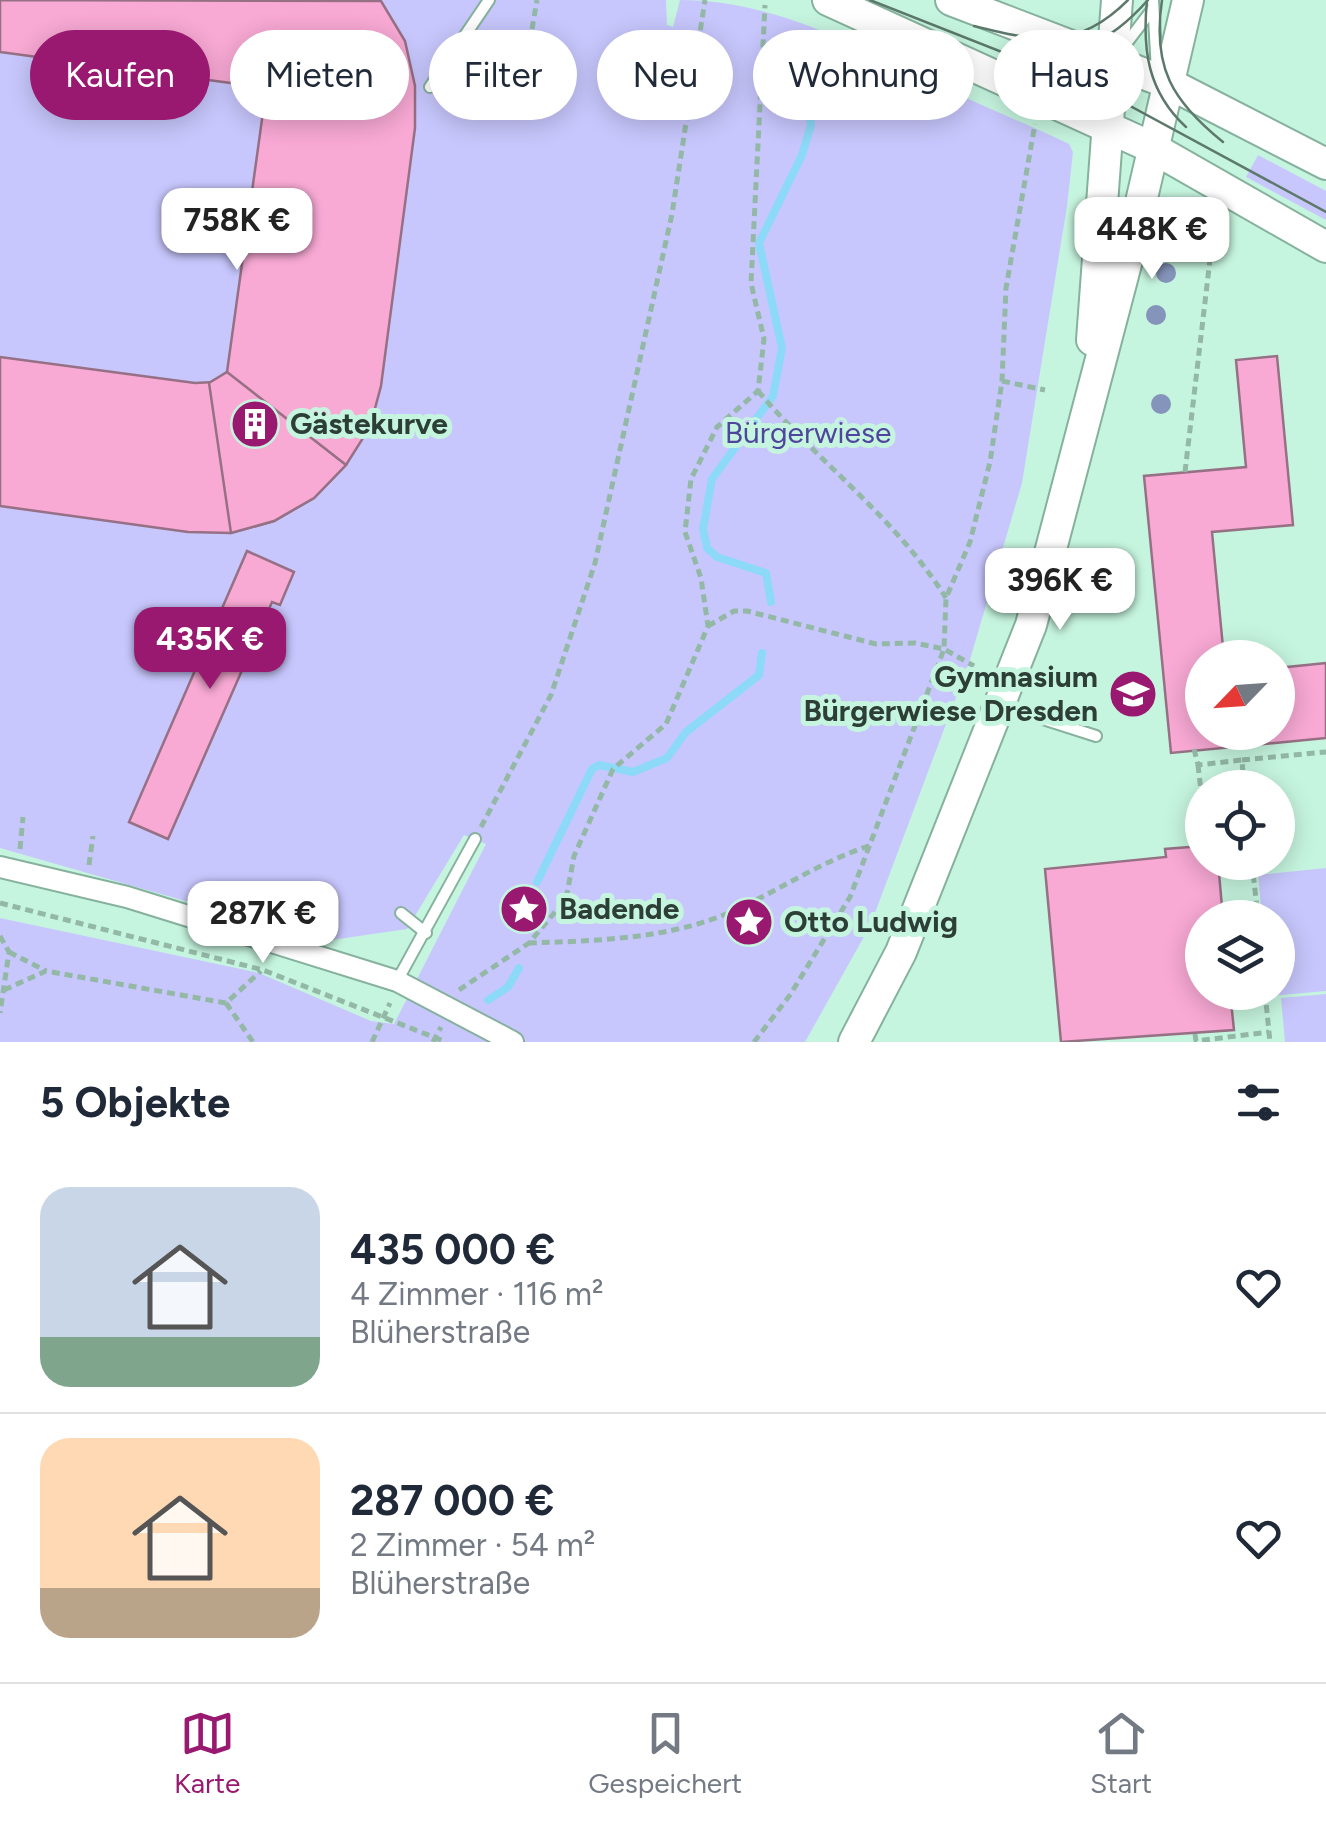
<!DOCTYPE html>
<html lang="de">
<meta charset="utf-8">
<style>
:root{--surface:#fff;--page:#f6f6f7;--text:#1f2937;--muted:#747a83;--line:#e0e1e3;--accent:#991970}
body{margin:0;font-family:Figtree,sans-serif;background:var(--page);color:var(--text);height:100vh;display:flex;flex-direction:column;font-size:38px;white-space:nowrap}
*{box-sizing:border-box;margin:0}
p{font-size:32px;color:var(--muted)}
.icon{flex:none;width:55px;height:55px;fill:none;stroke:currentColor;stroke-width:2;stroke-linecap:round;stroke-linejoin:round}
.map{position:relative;height:1042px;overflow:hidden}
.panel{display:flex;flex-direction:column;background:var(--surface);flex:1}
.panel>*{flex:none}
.top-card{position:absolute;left:30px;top:30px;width:1268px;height:90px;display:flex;gap:20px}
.needle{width:65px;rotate:245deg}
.controls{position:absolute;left:1185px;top:640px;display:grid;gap:20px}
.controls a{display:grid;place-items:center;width:110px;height:110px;border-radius:50%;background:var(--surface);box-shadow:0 5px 25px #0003;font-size:50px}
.price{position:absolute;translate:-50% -85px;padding:0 22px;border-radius:20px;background:#fff;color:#222;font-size:32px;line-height:65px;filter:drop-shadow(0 2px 5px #0008)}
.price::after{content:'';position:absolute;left:50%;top:60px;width:30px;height:22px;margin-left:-15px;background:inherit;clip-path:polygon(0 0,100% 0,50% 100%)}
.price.active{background:var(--accent);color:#fff}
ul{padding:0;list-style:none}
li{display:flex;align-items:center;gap:30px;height:250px;padding:0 40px}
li+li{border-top:2px solid var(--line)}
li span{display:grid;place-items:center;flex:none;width:280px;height:200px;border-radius:30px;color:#555}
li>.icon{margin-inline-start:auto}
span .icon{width:120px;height:120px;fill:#fffc;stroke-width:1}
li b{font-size:42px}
h2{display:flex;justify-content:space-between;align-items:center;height:120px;padding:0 40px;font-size:42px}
.tag{padding:0 35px;border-radius:45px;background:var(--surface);box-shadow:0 5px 25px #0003;font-size:35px;line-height:90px}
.tag.active{background:var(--accent);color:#fff}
.dock{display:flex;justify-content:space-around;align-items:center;height:140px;border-top:2px solid var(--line);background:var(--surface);font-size:28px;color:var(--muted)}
.dock a{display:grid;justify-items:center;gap:5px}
.dock .active{color:var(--accent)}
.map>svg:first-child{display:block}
.green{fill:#c8c7fd}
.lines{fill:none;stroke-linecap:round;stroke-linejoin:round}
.stream{stroke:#8dd9f8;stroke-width:8}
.building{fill:#f8a9d4;stroke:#967084;stroke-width:2.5}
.lane-casing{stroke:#85b19d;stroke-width:14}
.street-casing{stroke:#85b19d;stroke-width:24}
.secondary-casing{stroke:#85b19d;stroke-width:34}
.path{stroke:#93b8a6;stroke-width:5;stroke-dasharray:8 5;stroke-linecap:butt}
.lane{stroke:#fff;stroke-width:10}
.street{stroke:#fff;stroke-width:20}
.secondary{stroke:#fff;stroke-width:30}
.tram{stroke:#5d796c;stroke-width:2.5}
.tree{fill:#8594ba}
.labels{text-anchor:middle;stroke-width:10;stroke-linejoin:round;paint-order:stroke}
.poi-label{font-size:30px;font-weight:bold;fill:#2c3e36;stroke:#c6f5df;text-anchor:start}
.park-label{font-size:30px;fill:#50459c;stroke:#c6f5df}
</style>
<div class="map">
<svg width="1326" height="1042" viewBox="0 0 1326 1042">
<rect width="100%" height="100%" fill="#c6f5df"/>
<!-- green -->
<g class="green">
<path d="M0,0h666l1,25 6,2 7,-27c101,0 186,52 276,93 37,18 76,33 113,51l4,8 -6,54 -45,277 -53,180 -99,263 -65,116h-805v-124l259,55 112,48 23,3 92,-180 -22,-9 -57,94 -82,12 -325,-93z"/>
<path d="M1258,155l68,36v29l-80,-43z"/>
<path d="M1326,868v123l-56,5v-3l8,-1v-74l-16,-1 -4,-42z"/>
<path d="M1326,994v48h-41l-4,-44z"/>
</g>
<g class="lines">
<!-- stream -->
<g class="stream">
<path d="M771,602l-5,-29 -49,-16 -10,-9 -4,-19 9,-50 61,-83 9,-48 -23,-105 43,-88 9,-30 -4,-31 3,-13 26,-21 12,-18"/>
<path d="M537,882l55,-113 7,-4 34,7 34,-14 19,-26 73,-57 3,-22"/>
<path d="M488,1000l20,-13 11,-19"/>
</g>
</g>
<!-- building -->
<g class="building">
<path d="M0,0l381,1 24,40 10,45v42l-34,258 -11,41 -24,38 -32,33 -40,23 -43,12 -43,-1 -188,-26v-149l195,26 19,-1 13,-10 37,-267 -8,-15 -18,-6 -238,-32z"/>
<path d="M1277,356l16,169 -81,7 12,126h-22v74h76v-64l48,-5v75l-155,15 -27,-277 102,-9 -10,-107z"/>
<path d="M227,372l119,93 -32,33 -40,23 -43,12 -22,-150z"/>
<path d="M247,551l47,21 -14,33 -8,-3 -104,237 -39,-17z"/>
<path d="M1202,846v16h16l5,56h-21v74h28l4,38 -173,12 -16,-173 121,-12 -1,-8z"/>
</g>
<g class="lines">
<!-- lane casing -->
<g class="lane-casing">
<g id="lane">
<path d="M1153,0l4,72"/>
<path d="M1122,49l29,-38"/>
<path d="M430,87l59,-87"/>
<path d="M1002,706l94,30"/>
<path d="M401,913l25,20"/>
<path d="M397,981l78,-142"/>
</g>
</g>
<!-- street casing -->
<g class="street-casing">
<path id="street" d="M0,867l127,30 270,84 116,61"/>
</g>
<!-- secondary casing -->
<g class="secondary-casing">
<g id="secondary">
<path d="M828,0l323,147 175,100"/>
<path d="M951,0l217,83 158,81"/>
<path d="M1092,340l25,-340"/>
<path d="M854,1042l47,-90 130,-327 100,-380 57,-245"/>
</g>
</g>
<!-- path -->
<g class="path">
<path d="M532,29l5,-29"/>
<path d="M1002,381l43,9"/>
<path d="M758,391c61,72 137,126 188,207"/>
<path d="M1185,472l30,-255"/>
<path d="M708,626l26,-15h13l129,33 39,-1 29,6 30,17"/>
<path d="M1194,749l4,16 44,-5 2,28"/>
<path d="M1242,760l84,-8"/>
<path d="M1198,765l4,35"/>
<path d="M481,827l70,-132 44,-132 77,-349 33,-214"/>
<path d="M20,849l3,-32"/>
<path d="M1252,862l6,56"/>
<path d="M89,865l4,-29"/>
<path d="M0,903l263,67 183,72"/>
<path d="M0,936l9,16 -9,61"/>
<path d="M529,943c64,-2 137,-4 197,-29 50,-21 94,-53 146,-69"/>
<path d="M9,952l37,19"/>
<path d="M4,990l42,-19 180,32 35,-32"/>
<path d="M459,990l70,-47 37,-44 8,-43 39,-87 53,-45 42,-98 -7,-48 -16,-46 6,-53 26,-52 41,-36 6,-52 -13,-56 14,-278"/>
<path d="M1265,992l5,50"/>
<path d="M226,1003l27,39"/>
<path d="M1195,1034l1,7 73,-9"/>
<path d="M372,1042l18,-39"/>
<path d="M433,1042l8,-15"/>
<path d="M754,1042l36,-47 60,-98 94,-248 2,-51 24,-56 20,-80 12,-81 4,-93 29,-164"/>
</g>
<!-- lane -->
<use href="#lane" class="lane"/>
<!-- street -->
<use href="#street" class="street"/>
<!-- secondary -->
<use href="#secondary" class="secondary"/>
<!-- tram -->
<g class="tram">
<path d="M870,0l238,94 218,118"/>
<path d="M1147,0c-5,50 1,92 39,127"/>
<path d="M1162,0c-10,67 10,101 61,142"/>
<path d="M974,26c64,16 104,24 154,-26"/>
<path d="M1018,50c60,6 90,-5 130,-50"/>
</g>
</g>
<!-- trees -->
<g class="tree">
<circle cx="1166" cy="273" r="10"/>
<circle cx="1156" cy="315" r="10"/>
<circle cx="1161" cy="404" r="10"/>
</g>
<!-- icons -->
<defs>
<g id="building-disc" transform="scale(2.5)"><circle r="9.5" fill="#991970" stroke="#c6f5df"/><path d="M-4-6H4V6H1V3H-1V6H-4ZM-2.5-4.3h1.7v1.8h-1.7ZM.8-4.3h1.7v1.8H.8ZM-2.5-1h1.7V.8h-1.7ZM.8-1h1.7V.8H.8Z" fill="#fff"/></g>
<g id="school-disc" transform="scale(2.5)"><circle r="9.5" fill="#991970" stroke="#c6f5df"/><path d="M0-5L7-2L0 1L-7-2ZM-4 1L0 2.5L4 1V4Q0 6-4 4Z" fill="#fff"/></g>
<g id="sight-disc" transform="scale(2.5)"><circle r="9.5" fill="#991970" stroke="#c6f5df"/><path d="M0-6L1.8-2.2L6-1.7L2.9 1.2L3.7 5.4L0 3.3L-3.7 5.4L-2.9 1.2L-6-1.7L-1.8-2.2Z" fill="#fff"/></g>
</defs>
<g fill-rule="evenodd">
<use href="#building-disc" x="255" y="424"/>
<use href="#school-disc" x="1133" y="694"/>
<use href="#sight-disc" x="524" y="909"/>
<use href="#sight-disc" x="749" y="922"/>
</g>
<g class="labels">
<!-- poi labels -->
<g class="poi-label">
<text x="290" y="434">Gästekurve</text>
<text x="1098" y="687" text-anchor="end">Gymnasium<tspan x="1098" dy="34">Bürgerwiese Dresden</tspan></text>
<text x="559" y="919">Badende</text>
<text x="784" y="932">Otto Ludwig</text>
</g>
<!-- park labels -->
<g class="park-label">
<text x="808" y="443">Bürgerwiese</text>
</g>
</g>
</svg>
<div class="controls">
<a><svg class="needle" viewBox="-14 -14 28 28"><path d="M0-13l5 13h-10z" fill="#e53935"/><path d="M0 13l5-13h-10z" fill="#747a83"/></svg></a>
<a><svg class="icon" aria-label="locate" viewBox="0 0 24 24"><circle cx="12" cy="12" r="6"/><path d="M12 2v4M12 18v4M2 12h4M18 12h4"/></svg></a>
<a><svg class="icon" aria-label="layers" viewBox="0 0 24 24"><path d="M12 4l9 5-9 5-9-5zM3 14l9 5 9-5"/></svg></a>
</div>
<b class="price" style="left:237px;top:273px">758K €</b>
<b class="price" style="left:1152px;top:282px">448K €</b>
<b class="price" style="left:1060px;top:633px">396K €</b>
<b class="price active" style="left:210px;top:692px">435K €</b>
<b class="price" style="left:263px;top:966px">287K €</b>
<div class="top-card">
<a class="tag active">Kaufen</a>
<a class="tag">Mieten</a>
<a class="tag">Filter</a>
<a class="tag">Neu</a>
<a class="tag">Wohnung</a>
<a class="tag">Haus</a>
</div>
</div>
<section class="panel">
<h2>5 Objekte<svg class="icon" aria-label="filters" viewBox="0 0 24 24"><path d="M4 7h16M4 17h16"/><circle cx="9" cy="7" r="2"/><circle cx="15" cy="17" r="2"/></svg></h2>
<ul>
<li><span style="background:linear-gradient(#c9d6e8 75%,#7fa58c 0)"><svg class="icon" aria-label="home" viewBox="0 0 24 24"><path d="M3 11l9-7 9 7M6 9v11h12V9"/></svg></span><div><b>435 000 €</b><p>4 Zimmer · 116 m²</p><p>Blüherstraße</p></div><svg class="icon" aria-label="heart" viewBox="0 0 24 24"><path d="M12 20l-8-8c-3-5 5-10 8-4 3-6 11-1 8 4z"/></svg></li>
<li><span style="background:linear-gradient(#ffd9b3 75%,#b9a48a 0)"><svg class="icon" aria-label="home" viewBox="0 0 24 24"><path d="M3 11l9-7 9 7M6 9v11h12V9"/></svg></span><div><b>287 000 €</b><p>2 Zimmer · 54 m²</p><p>Blüherstraße</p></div><svg class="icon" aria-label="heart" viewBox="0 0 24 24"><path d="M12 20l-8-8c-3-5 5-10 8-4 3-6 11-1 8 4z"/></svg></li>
</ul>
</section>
<nav class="dock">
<a class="active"><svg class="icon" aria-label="map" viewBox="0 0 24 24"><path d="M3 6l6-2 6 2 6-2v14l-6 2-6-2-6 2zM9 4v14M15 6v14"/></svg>Karte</a>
<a><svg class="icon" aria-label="saved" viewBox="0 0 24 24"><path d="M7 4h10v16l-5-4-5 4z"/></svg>Gespeichert</a>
<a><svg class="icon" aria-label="home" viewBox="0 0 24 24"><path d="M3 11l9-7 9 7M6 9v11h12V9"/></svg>Start</a>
</nav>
